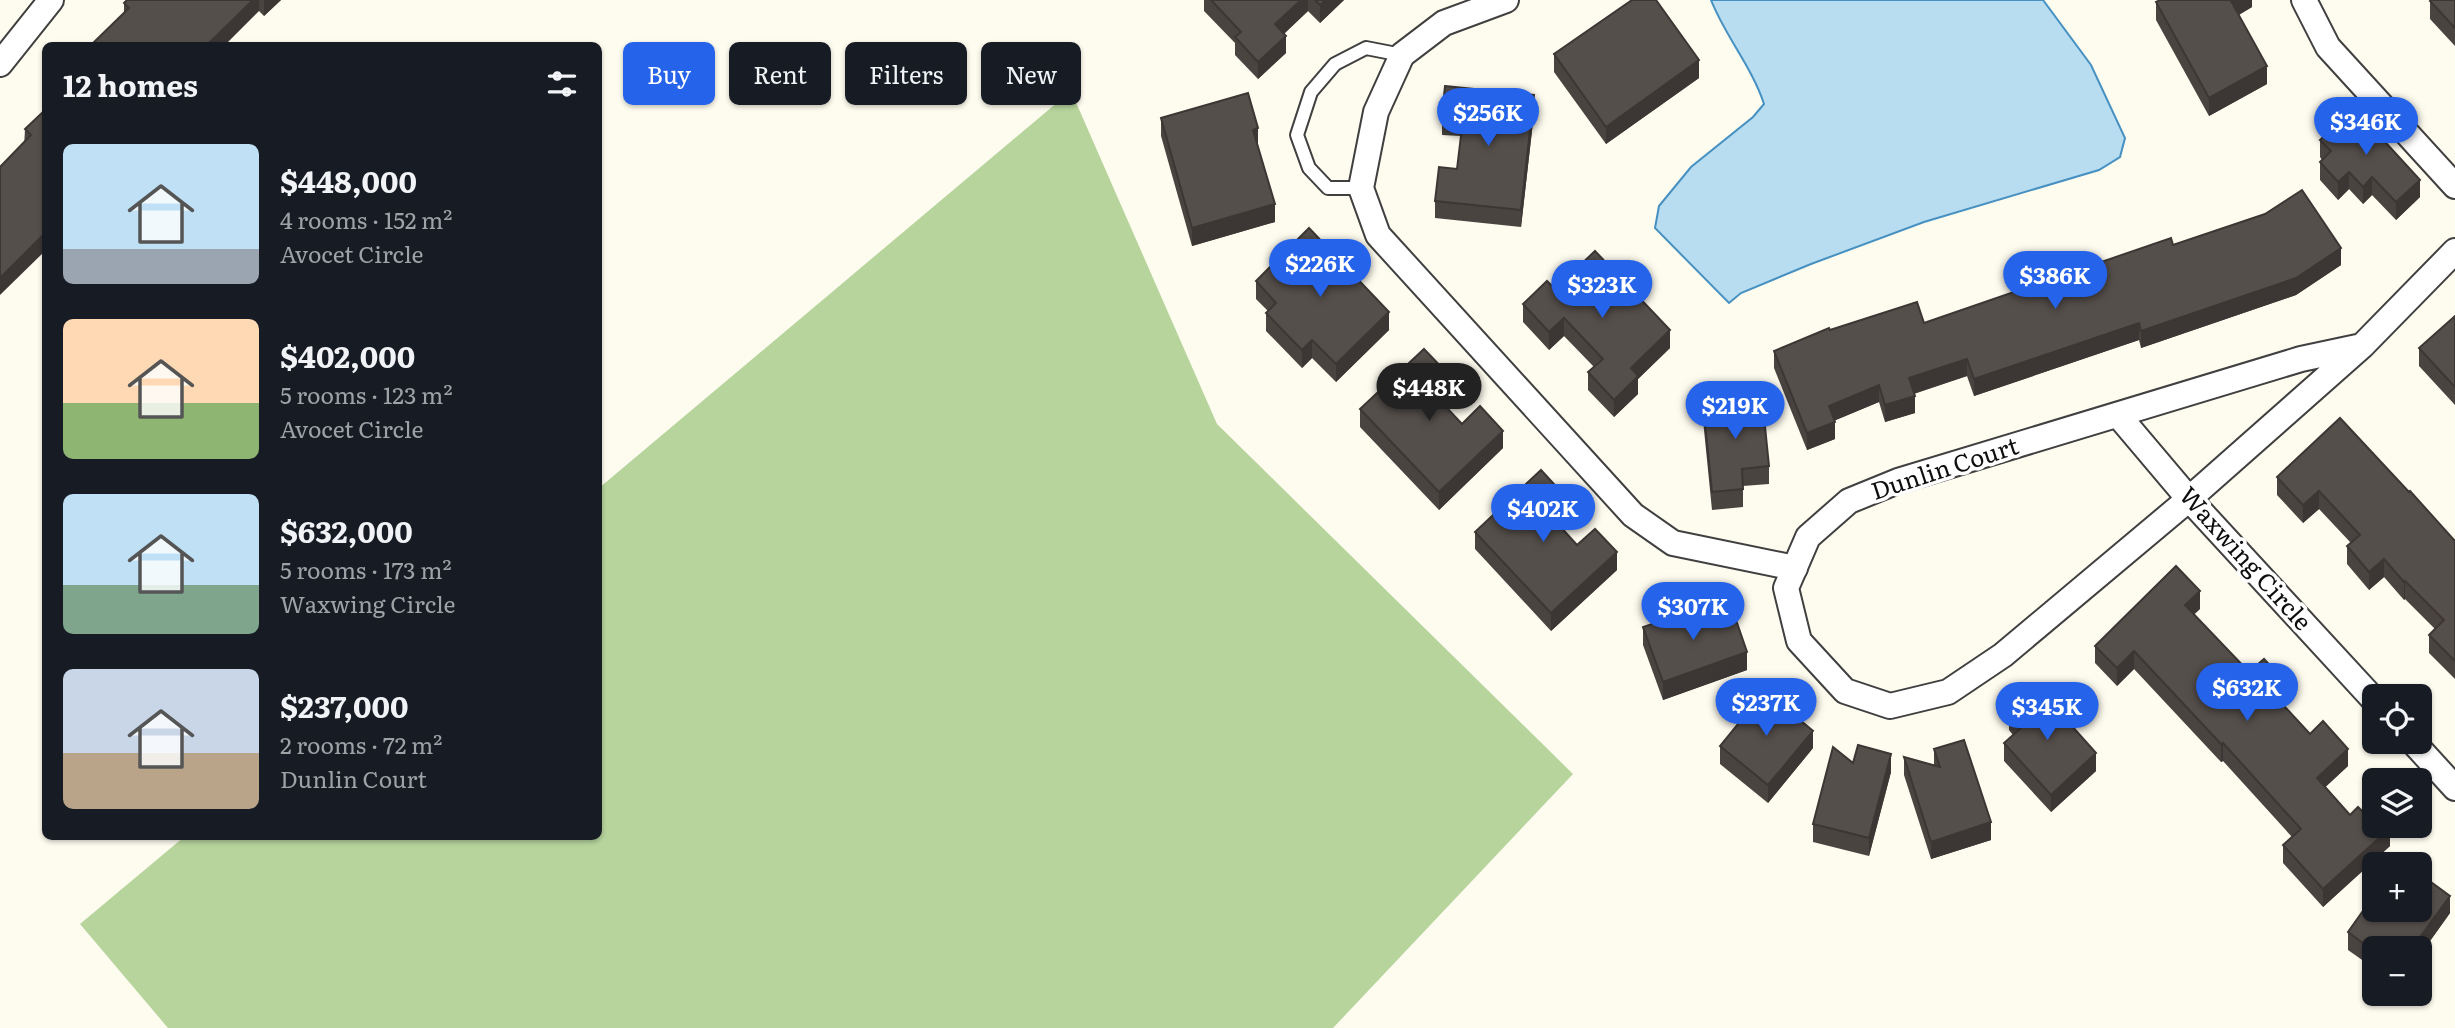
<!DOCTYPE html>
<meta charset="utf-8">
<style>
:root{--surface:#171b24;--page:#20242c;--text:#f1f3f6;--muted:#9ea1a6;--accent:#2563eb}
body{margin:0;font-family:Literata,serif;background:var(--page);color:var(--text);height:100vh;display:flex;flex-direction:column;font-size:26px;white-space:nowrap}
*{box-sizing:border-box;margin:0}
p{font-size:23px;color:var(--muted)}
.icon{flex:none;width:38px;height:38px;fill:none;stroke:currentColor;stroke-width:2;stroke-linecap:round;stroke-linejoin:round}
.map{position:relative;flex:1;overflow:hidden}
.side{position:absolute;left:42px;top:42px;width:560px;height:798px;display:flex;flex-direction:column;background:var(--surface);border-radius:10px;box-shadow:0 2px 5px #0004}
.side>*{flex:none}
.banner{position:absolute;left:623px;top:42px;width:665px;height:63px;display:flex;gap:14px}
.controls{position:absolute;left:2362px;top:684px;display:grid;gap:14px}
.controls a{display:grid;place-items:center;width:70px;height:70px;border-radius:10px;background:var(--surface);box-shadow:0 2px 5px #0004;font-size:35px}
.price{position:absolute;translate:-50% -60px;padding:0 16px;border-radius:24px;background:var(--accent);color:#fff;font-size:23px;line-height:46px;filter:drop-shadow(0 2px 4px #0008)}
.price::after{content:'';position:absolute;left:50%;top:42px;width:21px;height:16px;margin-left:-10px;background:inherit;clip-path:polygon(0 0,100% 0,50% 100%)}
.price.active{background:#222;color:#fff}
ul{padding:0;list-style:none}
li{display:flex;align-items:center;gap:21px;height:175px;padding:0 21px}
li span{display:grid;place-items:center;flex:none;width:196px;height:140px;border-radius:10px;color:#555}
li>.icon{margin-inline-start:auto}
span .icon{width:84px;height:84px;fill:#fffc;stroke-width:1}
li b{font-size:30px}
h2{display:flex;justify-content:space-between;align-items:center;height:84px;padding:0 21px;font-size:30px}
.pill{padding:0 24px;border-radius:10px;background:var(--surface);box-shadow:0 2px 5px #0004;font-size:24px;line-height:63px}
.pill.active{background:var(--accent);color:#fff}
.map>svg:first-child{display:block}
.forest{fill:#b6d49c}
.water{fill:#b8dcf0;stroke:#4691c1;stroke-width:2}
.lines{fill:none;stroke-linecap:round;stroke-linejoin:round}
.lane-casing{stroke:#404040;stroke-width:16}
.street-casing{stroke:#404040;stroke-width:28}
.lane{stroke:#fff;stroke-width:12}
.street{stroke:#fff;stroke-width:24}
.wall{fill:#494440}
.shaded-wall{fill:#3c3734}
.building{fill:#554f4b;stroke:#3c3734;stroke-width:2}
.labels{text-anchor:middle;stroke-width:7;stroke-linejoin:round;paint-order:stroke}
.street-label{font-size:24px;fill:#0d0d0d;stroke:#fff}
</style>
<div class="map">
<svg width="2455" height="1028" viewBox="0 0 2455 1028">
<rect width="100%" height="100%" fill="#fefbef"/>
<!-- forest -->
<path class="forest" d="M1071,91l146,333 356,350 -240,254h-1165l-88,-104 104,-87 414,-1 1,-348z"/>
<!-- water -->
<path class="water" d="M1711,0h332l48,65 34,73 -5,19 -21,13 -175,52 -113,42 -70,29 -12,10 -74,-75 4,-22 32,-39 62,-50 11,-13c-12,-37 -39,-68 -53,-104z"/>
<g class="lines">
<!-- lane casing -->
<g class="lane-casing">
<path id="lane" d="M1361,188h-33l-19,-20 -12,-33 14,-43 24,-28 31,-16 36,7"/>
</g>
<!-- street casing -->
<g class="street-casing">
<g id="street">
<path d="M1506,0l-62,23 -42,32 -26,57 -15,76 17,47 255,280 40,28 122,25"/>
<path d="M2304,0l24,47 127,139"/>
<path d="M0,64l51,-64"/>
<path d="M2362,346l-173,153 -186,156 -55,37 -58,14 -45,-15 -46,-50 -13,-53 22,-51 41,-36 49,-20 403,-122 61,-13 93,-95"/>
<path d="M2118,415l71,84 186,202"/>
<path d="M2413,742l42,46"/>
</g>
</g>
<!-- lane -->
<use href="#lane" class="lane"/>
<!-- street -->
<use href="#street" class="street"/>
</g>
<!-- wall -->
<g class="wall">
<path d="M127,0h154l-17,16 -5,-5 -135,2v-10z"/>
<path d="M1204,0h140l-24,23 -12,-12 -24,23 2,19 -28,26 -23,-24v-12l-31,-32z"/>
<path d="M2252,0v7l-13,8 28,69 -58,32 -53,-96v-18z"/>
<path d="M2455,0v46l-25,-27v-18z"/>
<path d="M1554,54l145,24 -93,66 -52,-72z"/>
<path d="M46,109l-29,170 8,-150z"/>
<path d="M1534,113l-13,114 -86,-9v-17l22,-32 4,-33 -19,-1v-18z"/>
<path d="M1161,118l97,28 17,76 -83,24 -31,-110z"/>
<path d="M2320,140l100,57 -24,23 -24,-25 -9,9 -14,-15 -11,11 -18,-20v-18l2,-2 -2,-3z"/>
<path d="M2265,214l76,51 -45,30 -155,53 -2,-8 -165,56 -7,-20 -53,18 1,19 -30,9 -6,-20 -44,18v19l-28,11 -33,-82v-17l56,-21 94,-7 249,-78z"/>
<path d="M1256,281l133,49 -53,52 -24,-24 -10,10 -36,-37v-18l2,-2 -12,-12z"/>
<path d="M1555,289l115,59 -32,31v15l-24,23 -26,-27v-18l6,-5 -30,-31 -15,14 -26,-28v-18z"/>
<path d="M2455,316v89l-36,-39v-18z"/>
<path d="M1447,391l-8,8 23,25 41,24 -64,62 -79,-83v-18z"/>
<path d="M1703,403l66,63v18l-26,2v21l-31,3 -9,-90z"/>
<path d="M2340,418l115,123v138l-26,-26v-18l6,-6 -30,-30 -1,1 -20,-23 -15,13 -22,-26v-18l4,-3 -32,-34 -16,14 -26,-28v-18z"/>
<path d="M1564,513l-9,8 22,24 40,25 -66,61 -76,-82v-17z"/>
<path d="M2200,609l-6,5 55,58 37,28 -4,4 28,30 38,32 -23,21 25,28 40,31 -67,61 -40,-44v-18l9,-8 -69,-76 -2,1 -87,-93 -17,17 -22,-23v-17z"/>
<path d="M1718,626l29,44 -84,30 -20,-55v-18z"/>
<path d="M2009,712l87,59 -45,41 -47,-51v-18l9,-8 -4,-5z"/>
<path d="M1720,746l93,2 -45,55 -48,-39z"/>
<path d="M1934,749l57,91 -60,19 -27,-84v-18l30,8z"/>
<path d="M1853,763l38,9 -22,84 -56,-14v-18z"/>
<path d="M2450,913l-30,42v-7h-45v21l-27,-19v-18z"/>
</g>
<!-- shaded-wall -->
<g class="shaded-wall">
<path d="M253,0h6v11l-35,35h-18z"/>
<path d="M264,0h17l-17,16z"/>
<path d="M1301,0h7v11l-33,31v-18z"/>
<path d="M1326,0h18l-24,23v-18z"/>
<path d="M2233,0h19v7l-21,12v-18z"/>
<path d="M1286,36v17l-28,26v-17z"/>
<path d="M1699,60v18l-93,66v-17z"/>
<path d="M2267,66v18l-58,32v-18z"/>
<path d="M1534,95v18l-13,114v-17z"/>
<path d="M1258,128v18l-5,-16z"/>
<path d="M2349,172v17l-11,11v-18z"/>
<path d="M2372,177v18l-9,9v-17z"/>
<path d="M2420,180v17l-24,23v-18z"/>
<path d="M1275,204v18l-83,24v-18z"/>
<path d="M46,232v18l-46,45v-17z"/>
<path d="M2341,248v17l-45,30 -155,53v-17z"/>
<path d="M1389,312v18l-53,52v-18z"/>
<path d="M1564,318v18l-15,14v-18z"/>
<path d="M2139,323v17l-165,56v-17z"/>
<path d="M1670,330v18l-32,31v15l-24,23v-17l17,-32z"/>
<path d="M1312,340v18l-10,10v-18z"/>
<path d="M1967,359v17l-58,19v-17z"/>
<path d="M1447,373v18l-17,17v-18z"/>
<path d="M1879,385v17l-50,21v-17z"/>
<path d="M1915,396v17l-30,9v-17z"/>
<path d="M1835,422v17l-28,11v-17z"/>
<path d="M1503,431v17l-64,62v-18z"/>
<path d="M2319,491v18l-16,14v-18z"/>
<path d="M1564,495v18l-17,17v-18z"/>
<path d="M1617,552v18l-66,61v-18z"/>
<path d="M2384,559v18l-15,13v-18z"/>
<path d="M2405,581v18l-1,1v-18z"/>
<path d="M2200,591v18l-15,14v-18z"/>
<path d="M2134,651v18l-17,17v-18z"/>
<path d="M1747,652v18l-84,30v-18z"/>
<path d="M2286,683v17l-12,12v-17z"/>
<path d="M1813,731v17l-45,55v-18z"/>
<path d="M2223,743v18l-2,1v-18z"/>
<path d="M2348,749v17l-31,29v-17z"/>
<path d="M2096,753v18l-45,41v-17z"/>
<path d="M1891,754v18l-22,84v-18z"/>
<path d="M1991,822v18l-60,19v-17z"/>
<path d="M2390,828v18l-67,61v-18z"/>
<path d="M2450,896v17l-30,42v-7h-8z"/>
</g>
<!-- building -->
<g class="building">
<path d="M127,0h126l-47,46h-116l39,-38 -5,-5z"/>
<path d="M1211,0h90l-26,24 11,12 -28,26 -23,-25 6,-5z"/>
<path d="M1315,0h11l-6,5z"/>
<path d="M1632,0h24l43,60 -93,67 -52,-73z"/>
<path d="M2160,0h73l-2,1 36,65 -58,32 -53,-96z"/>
<path d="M2431,0h24v28l-25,-27z"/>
<path d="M1445,86l89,9 -13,115 -86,-9 4,-34 18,2 6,-50 -21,-2z"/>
<path d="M1248,93l10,35 -5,2 22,74 -83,24 -31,-110z"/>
<path d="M2354,108l66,72 -24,22 -24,-25 -9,10 -14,-15 -11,10 -18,-20 11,-11 -11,-11z"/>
<path d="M46,109v123l-46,46v-111l31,-32 -6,-6z"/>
<path d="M2302,190l39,58 -45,30 -155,53 -2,-8 -165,56 -7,-20 -58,19 6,18 -30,9 -6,-20 -50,21 6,16 -28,11 -33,-82 55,-23 1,2 87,-28 7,21 247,-85 2,7 92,-31z"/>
<path d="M1309,228l80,84 -53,52 -24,-24 -10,10 -36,-37 10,-10 -20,-22z"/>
<path d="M1595,251l75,79 -39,38 7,8 -24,24 -26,-28 15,-13 -39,-41 -15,14 -26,-28 24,-23 8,8z"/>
<path d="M2455,316v71l-36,-39z"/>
<path d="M1424,349l23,24 -17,17 32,34 18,-18 23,25 -64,61 -79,-83z"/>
<path d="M1762,397l7,69 -27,3 1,20 -31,3 -9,-89z"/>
<path d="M2340,418l69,74 1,-1 45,50v120l-26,-26 15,-15 -39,-39 -1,1 -20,-23 -15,13 -22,-26 13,-11 -41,-44 -16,14 -26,-28z"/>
<path d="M1541,470l23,25 -17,17 30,33 18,-16 22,23 -66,61 -76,-81z"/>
<path d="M2176,566l24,25 -15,14 64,67 15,-13 22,24 -12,12 36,39 13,-13 25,28 -31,29 33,37 8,-8 6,6 6,-6 5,4v15h13l2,2 -67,61 -40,-44 18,-16 -78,-86 -2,1 -87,-93 -17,17 -22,-22z"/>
<path d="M1710,604l8,22 18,-6 11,32 -84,30 -20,-55z"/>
<path d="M2037,687l59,66 -45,42 -47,-52 18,-16 -13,-15z"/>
<path d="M1765,691l48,40 -45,54 -48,-39z"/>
<path d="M1964,740l27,82 -60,20 -27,-85 36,10 -6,-18z"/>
<path d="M1858,745l33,9 -22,84 -56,-14 20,-77 20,16z"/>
<path d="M2420,874l30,22 -38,52h-37v4l-27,-20 27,-38v16h45z"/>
</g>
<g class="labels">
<!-- street labels -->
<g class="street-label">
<text transform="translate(1945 469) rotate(-18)" y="8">Dunlin Court</text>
<text transform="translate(2245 559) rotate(48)" y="8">Waxwing Circle</text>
</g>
</g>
</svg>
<div class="controls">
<a><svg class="icon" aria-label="locate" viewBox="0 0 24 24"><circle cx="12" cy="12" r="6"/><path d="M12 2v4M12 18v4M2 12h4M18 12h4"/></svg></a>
<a><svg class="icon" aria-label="layers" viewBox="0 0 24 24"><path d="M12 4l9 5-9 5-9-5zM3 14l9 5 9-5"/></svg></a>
<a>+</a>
<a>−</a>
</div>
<b class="price" style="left:1488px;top:148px">$256K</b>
<b class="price" style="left:2366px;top:157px">$346K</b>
<b class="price" style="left:1320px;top:299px">$226K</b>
<b class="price" style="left:2055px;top:311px">$386K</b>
<b class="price" style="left:1602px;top:320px">$323K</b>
<b class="price active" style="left:1429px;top:423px">$448K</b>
<b class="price" style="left:1735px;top:441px">$219K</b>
<b class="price" style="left:1543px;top:544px">$402K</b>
<b class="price" style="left:1693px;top:642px">$307K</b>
<b class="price" style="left:2247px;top:723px">$632K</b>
<b class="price" style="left:1766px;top:738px">$237K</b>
<b class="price" style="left:2047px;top:742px">$345K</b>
<div class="banner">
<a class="pill active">Buy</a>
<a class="pill">Rent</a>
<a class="pill">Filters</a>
<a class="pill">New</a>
</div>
<section class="side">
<h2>12 homes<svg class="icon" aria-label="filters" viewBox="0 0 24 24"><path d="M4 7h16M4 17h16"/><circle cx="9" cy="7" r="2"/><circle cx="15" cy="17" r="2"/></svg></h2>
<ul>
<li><span style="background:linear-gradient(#bfe0f5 75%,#9aa5b1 0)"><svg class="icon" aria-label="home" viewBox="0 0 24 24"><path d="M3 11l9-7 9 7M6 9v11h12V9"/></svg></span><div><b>$448,000</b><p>4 rooms · 152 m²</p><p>Avocet Circle</p></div></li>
<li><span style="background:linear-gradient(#ffd9b3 60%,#8fb573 0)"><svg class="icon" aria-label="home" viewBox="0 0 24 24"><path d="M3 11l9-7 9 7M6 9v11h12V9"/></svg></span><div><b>$402,000</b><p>5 rooms · 123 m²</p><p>Avocet Circle</p></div></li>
<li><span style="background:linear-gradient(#bfe0f5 65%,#7fa58c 0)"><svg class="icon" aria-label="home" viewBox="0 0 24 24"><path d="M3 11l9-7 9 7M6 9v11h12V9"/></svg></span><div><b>$632,000</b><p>5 rooms · 173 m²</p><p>Waxwing Circle</p></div></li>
<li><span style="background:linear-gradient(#c9d6e8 60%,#b9a48a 0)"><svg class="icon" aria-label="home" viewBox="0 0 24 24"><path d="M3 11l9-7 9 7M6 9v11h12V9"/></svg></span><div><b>$237,000</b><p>2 rooms · 72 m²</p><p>Dunlin Court</p></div></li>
</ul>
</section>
</div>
